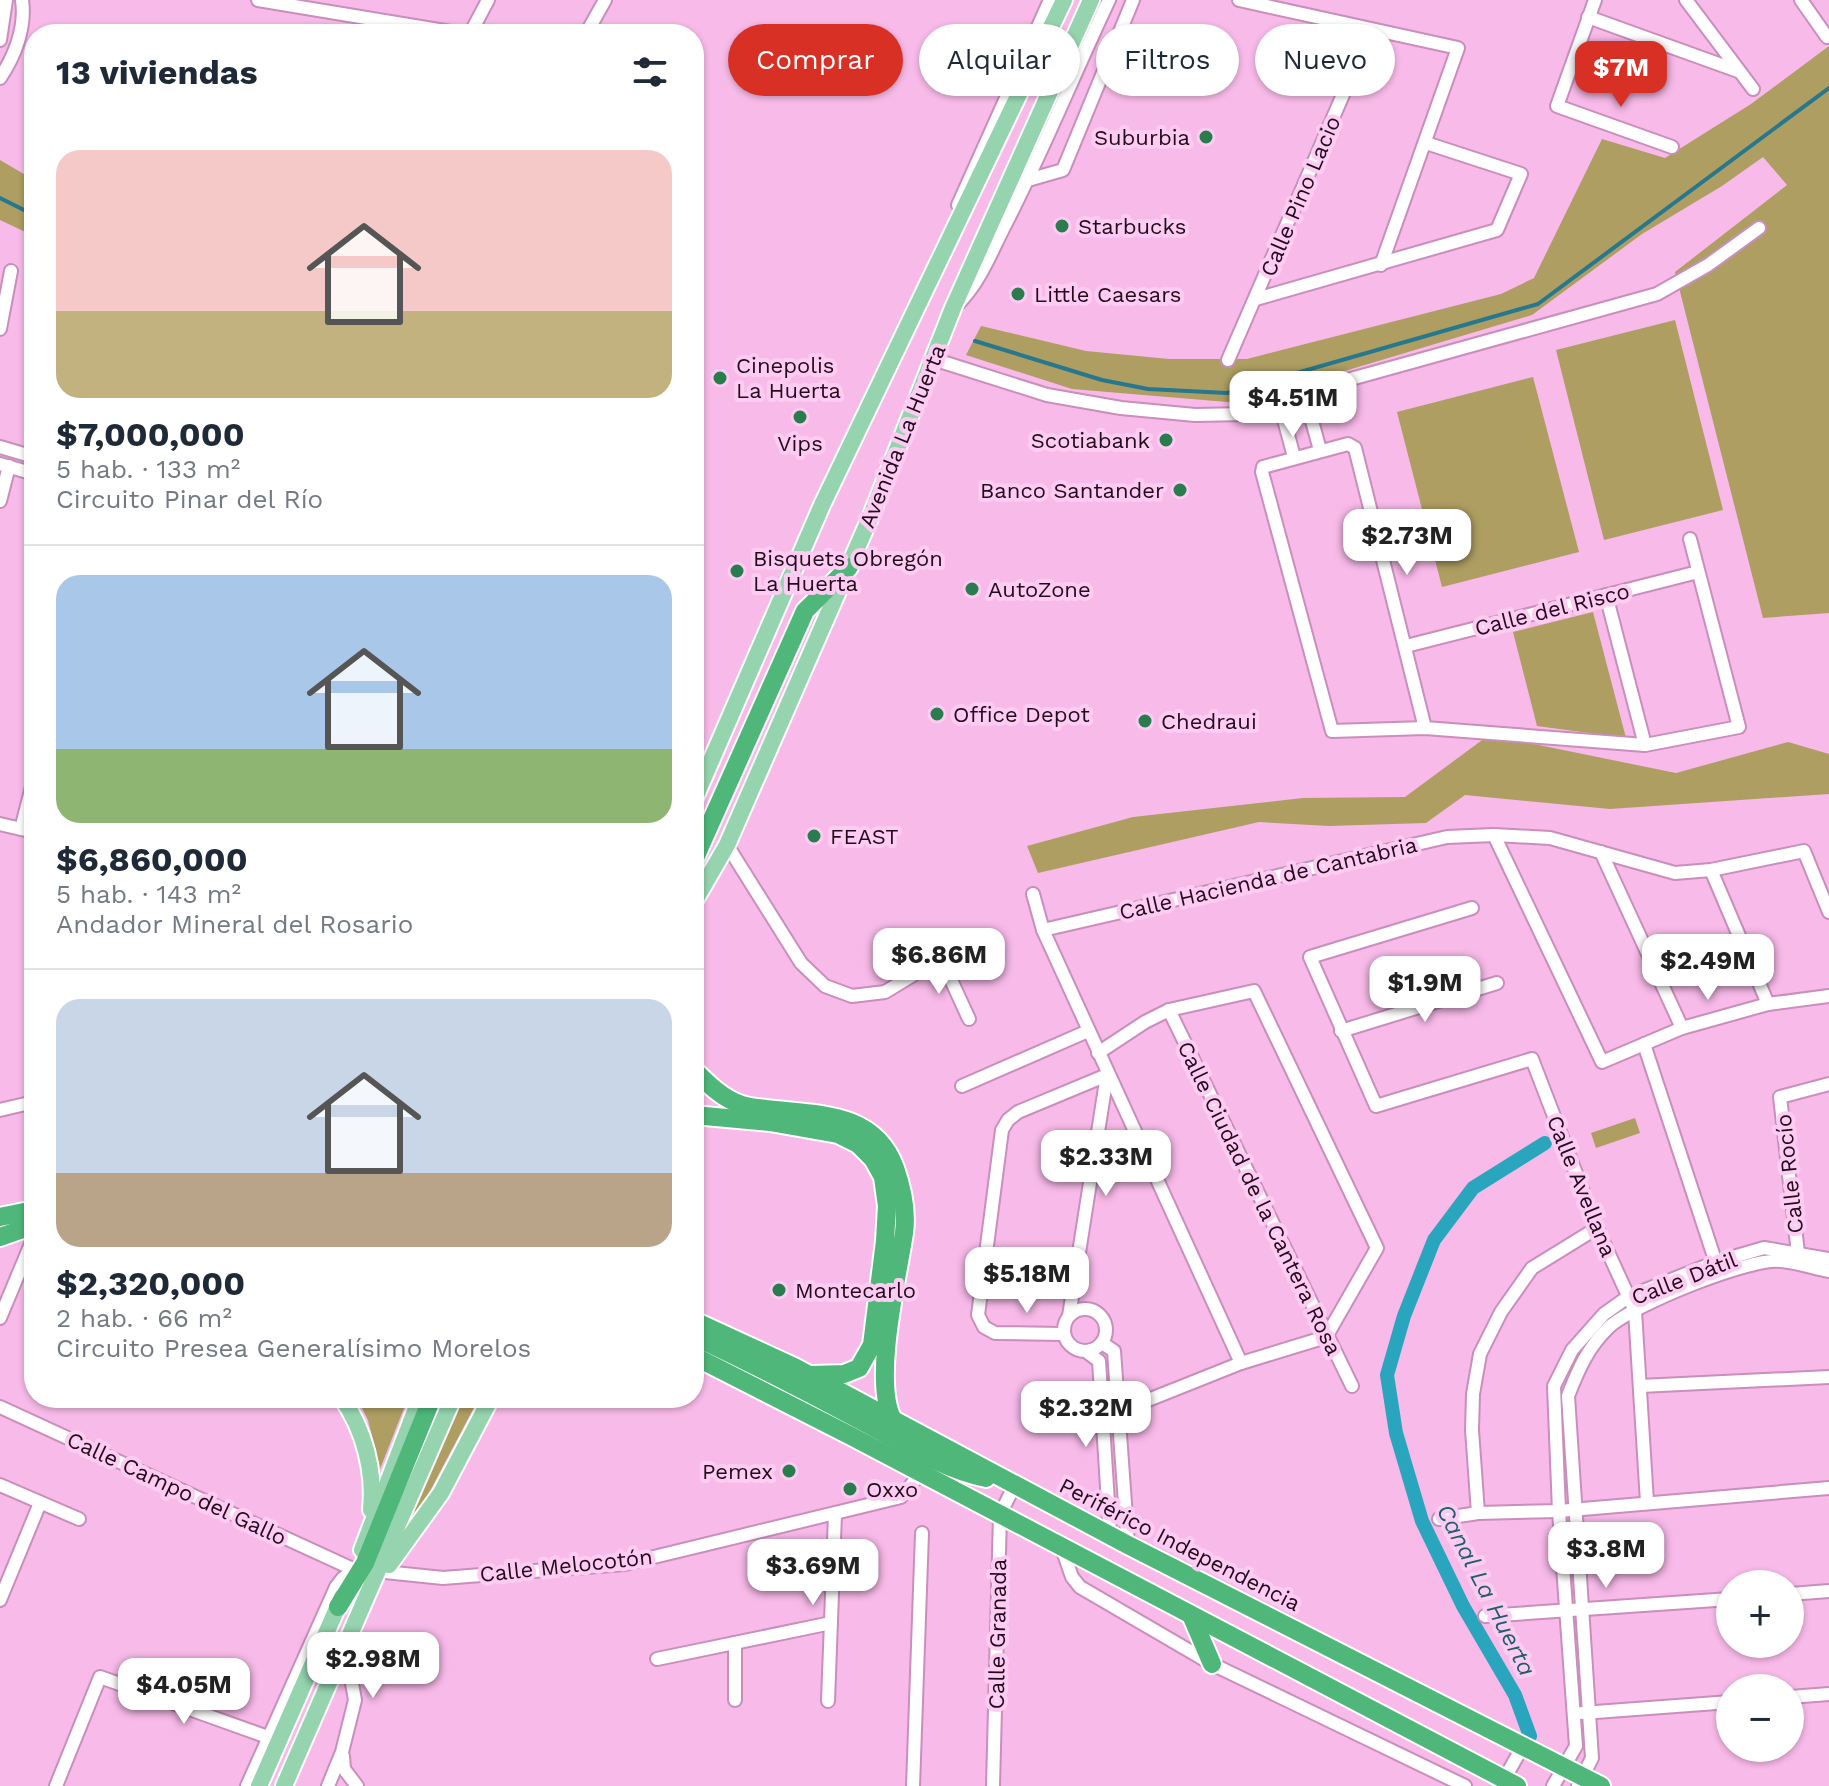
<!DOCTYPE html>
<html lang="es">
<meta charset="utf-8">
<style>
:root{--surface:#fff;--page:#f6f6f7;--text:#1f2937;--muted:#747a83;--line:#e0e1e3;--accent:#d93025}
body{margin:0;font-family:"Work Sans",sans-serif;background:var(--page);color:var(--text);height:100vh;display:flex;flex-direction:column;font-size:30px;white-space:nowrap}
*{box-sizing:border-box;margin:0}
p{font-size:26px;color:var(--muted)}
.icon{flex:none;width:44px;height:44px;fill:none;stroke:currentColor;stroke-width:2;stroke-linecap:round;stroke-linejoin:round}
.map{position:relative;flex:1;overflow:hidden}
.details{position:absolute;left:24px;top:24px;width:680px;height:1384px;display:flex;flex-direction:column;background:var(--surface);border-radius:32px;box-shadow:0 2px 6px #0004}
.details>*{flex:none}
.banner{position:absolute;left:728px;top:24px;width:760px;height:72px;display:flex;gap:16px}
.buttons{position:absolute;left:1716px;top:1570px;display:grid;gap:16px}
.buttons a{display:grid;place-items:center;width:88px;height:88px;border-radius:50%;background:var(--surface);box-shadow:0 2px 6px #0004;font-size:40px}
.price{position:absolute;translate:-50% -68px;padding:0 18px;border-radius:16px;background:#fff;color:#222;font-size:26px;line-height:52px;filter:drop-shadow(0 2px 4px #0008)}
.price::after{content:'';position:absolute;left:50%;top:48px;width:24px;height:18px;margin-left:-12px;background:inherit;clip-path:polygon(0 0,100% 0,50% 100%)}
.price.current{background:var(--accent);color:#fff}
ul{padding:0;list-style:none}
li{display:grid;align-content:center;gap:16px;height:424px;padding:0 32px}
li+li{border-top:2px solid var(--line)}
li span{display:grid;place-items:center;height:248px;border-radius:24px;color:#555}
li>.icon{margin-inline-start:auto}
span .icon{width:144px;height:144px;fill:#fffc;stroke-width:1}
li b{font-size:34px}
h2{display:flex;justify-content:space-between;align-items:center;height:96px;padding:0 32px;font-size:34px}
.pill{padding:0 28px;border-radius:36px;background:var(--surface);box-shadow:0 2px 6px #0004;font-size:28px;line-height:72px}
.pill.current{background:var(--accent);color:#fff}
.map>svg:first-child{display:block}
.green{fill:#ae9e62}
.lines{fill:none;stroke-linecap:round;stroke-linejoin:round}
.stream{stroke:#27778e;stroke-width:4}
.canal{stroke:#2aa5be;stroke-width:14}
.minor-casing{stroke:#c98ebc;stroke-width:16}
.major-casing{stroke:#fff;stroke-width:20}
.highway-casing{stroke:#fff;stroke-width:22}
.minor{stroke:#fff;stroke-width:12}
.major{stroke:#95d4af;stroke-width:16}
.highway{stroke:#4eb779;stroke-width:18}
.poi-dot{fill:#297c4e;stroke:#feccf2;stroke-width:3}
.labels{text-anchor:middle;stroke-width:8;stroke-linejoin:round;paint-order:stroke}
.poi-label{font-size:22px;fill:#210b1d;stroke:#feccf2;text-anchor:start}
.street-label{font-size:22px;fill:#210b1d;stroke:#feccf2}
.water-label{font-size:24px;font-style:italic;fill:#1f5e6c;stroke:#feccf2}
</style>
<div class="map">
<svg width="1829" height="1786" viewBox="0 0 1829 1786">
<rect width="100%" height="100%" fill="#f8bae9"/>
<!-- green -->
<g class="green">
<path d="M1829,46v567l-66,5 -88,-346 112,-87 -24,-28 -41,29 -80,48 -110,81 -214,64 -67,25 -179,-15 -106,-34 15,-29 105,25 83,8h78l254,-65 33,-16 68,-139 63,19 86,-54z"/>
<path d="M0,160l34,20v56l-34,-16z"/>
<path d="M1675,320l48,190 -119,30 -48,-190z"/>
<path d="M1533,377l46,175 -137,35 -45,-175z"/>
<path d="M1593,612l33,126 -89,-12 -24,-94z"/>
<path d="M1489,735l187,38 112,-31 41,12v40l-219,15 -145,-14 -39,28 -97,3 -70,-4 -221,51 -11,-27 106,-29 170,-19 102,-1z"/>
<path d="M1635,1118l5,15 -44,15 -5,-15z"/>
<path d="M357,1398h51l-28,71 -12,-49z"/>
<path d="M462,1398h17l-58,110 -15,13z"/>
</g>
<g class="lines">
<!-- stream -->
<g class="stream">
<path d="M0,198l34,17"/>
<path d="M975,341l127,39 46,9 79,4 311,-89 291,-216"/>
</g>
<!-- canal -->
<path class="canal" d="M1530,1736l-15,-41 -52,-89 -41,-85 -26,-88 -9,-58 17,-59 30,-76 39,-52 72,-45"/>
<!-- minor casing -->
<g class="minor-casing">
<g id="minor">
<path d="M258,0l205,34"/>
<path d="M1239,0l219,48 -77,217"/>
<path d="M1595,0l-38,106 115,41"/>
<path d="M1686,0l67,89"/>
<path d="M1801,0l26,37"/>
<path d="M1588,17l150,54"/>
<path d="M470,34l18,-34"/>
<path d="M586,34l19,-34"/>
<path d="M0,40l6,-40"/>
<path d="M0,78c15,-22 26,-51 22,-78"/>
<path d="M1028,180l35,-10 70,-170"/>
<path d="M958,205l92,-205"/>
<path d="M1256,299l241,-69 24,-56 -95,-31"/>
<path d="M959,303c20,-20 31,-48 44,-74 39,-75 70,-153 106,-229"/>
<path d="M0,329l11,-58"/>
<path d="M933,359l114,36 74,13 74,7 52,-1 57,-22 353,-98 51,-29 51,-37"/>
<path d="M1228,360l143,-330"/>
<path d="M1304,392l16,58"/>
<path d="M1279,401l15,56"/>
<path d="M0,447l34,10"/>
<path d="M0,464l34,10"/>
<path d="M0,501l9,-35"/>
<path d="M1606,595l39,150"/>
<path d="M1406,646l292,-74"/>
<path d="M1425,728l-70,-280 -7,-4 -85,23 -1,5 70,259 93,-3 220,17 94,-18 -49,-188"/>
<path d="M0,824l34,8"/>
<path d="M21,829l13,-50"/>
<path d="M1494,835l108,227 80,-34 86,-24 61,-8"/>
<path d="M727,845l74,118 24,23 27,10 33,-4 56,-34 15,-17"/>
<path d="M1601,852l81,176"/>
<path d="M1711,870l57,134"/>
<path d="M1033,894l10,36 198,433"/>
<path d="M1472,908l-162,49 66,149 156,-47 65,169 38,83 12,191"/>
<path d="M1043,930l404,-93 47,-2 56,3 125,35 36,-3 93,-19 25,61"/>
<path d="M941,958l28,61"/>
<path d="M1169,1010l183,376"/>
<path d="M1341,1031l156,-48"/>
<path d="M1644,1044l74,225"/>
<path d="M1098,1053l47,-31 24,-12 85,-19 123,257 -51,89 -85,26 -123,49"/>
<path d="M962,1086l126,-55"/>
<path d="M0,1110l34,-8"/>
<path d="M1798,1253l-18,-156 49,-13"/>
<circle cx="1085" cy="1330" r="21"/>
<path d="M1069,1316l38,-241"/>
<path d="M0,1318l33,-79"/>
<path d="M1063,1334l-68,-1 -11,-6 -6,-12 24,-185 6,-10 10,-8 89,-37"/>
<path d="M1102,1343l12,8 14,194"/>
<path d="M1087,1352l12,9 11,173"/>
<path d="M1640,1386l189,-9"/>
<path d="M0,1407l355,163"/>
<path d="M0,1485l79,34"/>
<path d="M1478,1513l-6,-83 1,-36 7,-40 21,-42 31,-44 65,-40"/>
<path d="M1439,1519l39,-6 81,-2 270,-23"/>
<path d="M1062,1548l10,29 8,10 132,77 253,122"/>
<path d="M385,1572l58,6 182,-14 276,-67 20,-24"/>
<path d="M1790,1594l39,-3"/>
<path d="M0,1600l40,-97"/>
<path d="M1485,1616l245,-17"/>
<path d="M735,1643v57"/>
<path d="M657,1659l174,-36"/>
<path d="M1790,1697l39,-3"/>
<path d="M828,1701l7,-187"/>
<path d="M1582,1713l148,-11"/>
<path d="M343,1756l1,13 13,17"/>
<path d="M1502,1783l21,-37"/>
<path d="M56,1786l44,-109 179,64"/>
<path d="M247,1786l89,-199 7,-9 12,-8"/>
<path d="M328,1786l14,-34 13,-52 -10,-55"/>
<path d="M913,1786l9,-253"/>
<path d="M993,1786l7,-271 14,-29"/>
<path d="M1553,1786l23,-40 -17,-235 -5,-125 18,-36 32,-36 24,-17 88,-35 48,-14 65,11"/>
<path d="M1578,1786l14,-28 -24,-362c10,-26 20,-49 41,-69 24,-22 139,-69 171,-66 16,1 33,7 49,10"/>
</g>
</g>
<!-- major casing -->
<g class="major-casing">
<g id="major">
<path d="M694,800l128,-295 242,-505"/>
<path d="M694,902l33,-57 143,-327 83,-210 138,-308"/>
<path d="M342,1398c22,32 33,73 29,112"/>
<path d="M362,1550l58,-152"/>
<path d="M389,1565l52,-72 50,-95"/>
<path d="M259,1786l83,-189"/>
<path d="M284,1786l169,-388"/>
</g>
</g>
<!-- highway casing -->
<g class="highway-casing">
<g id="highway">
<path d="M694,860l111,-249 44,-44"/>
<path d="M694,1070c14,14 29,29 48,35 8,3 17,3 24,4 51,6 108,2 129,59 7,20 12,43 9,65 -7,46 -31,146 -12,185"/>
<path d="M694,1115l76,7 68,12 20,10 15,15 10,18 4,29 -2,35 -13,104 -13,23 -15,6 -32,1"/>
<path d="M0,1217l34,-7"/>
<path d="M0,1237l34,-12"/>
<path d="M694,1321l100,46 334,178 473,241"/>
<path d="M694,1336c55,26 110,54 164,83 42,22 81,49 128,59"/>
<path d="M694,1356l159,81 664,349"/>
<path d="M338,1607l27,-44 67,-165"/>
<path d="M1191,1615l21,49"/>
</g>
</g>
<!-- minor -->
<use href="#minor" class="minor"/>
<!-- major -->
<use href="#major" class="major"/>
<!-- highway -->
<use href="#highway" class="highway"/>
</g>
<!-- markers -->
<g class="poi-dot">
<circle cx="1206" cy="137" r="8"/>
<circle cx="1062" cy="226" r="8"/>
<circle cx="1018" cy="294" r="8"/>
<circle cx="720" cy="378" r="8"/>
<circle cx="800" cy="417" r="8"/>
<circle cx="1166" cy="440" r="8"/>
<circle cx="1180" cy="490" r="8"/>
<circle cx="737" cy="571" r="8"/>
<circle cx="972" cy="589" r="8"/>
<circle cx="937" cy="714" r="8"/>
<circle cx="1145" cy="721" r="8"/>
<circle cx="814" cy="836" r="8"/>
<circle cx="779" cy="1290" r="8"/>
<circle cx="789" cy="1471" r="8"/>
<circle cx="850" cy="1489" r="8"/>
</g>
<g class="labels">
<!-- poi labels -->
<g class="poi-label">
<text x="1190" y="145" text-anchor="end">Suburbia</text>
<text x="1078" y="234">Starbucks</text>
<text x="1034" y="302">Little Caesars</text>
<text x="736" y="373">Cinepolis<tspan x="736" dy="25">La Huerta</tspan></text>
<text x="1150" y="448" text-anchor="end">Scotiabank</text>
<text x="800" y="451" text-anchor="middle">Vips</text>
<text x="1164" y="498" text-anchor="end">Banco Santander</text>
<text x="753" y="566">Bisquets Obregón<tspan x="753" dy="25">La Huerta</tspan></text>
<text x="988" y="597">AutoZone</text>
<text x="953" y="722">Office Depot</text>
<text x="1161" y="729">Chedraui</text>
<text x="830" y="844">FEAST</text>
<text x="795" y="1298">Montecarlo</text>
<text x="773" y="1479" text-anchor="end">Pemex</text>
<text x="866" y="1497">Oxxo</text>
</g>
<!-- street labels -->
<g class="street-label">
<text transform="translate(1300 196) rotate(-67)" y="8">Calle Pino Lacio</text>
<text transform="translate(902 436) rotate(-68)" y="8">Avenida La Huerta</text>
<text transform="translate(1552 609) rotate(-14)" y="8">Calle del Risco</text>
<text transform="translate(1268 878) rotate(-13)" y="8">Calle Hacienda de Cantabria</text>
<text transform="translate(1789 1174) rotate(-96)" y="8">Calle Rocío</text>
<text transform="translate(1582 1186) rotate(68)" y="8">Calle Avellana</text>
<text transform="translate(1260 1198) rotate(64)" y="8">Calle Ciudad de la Cantera Rosa</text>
<text transform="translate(1684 1278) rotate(-21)" y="8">Calle Dátil</text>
<text transform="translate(177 1488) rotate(25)" y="8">Calle Campo del Gallo</text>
<text transform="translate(1180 1544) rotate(27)" y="8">Periférico Independencia</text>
<text transform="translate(566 1565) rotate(-6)" y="8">Calle Melocotón</text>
<text transform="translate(997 1634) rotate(-89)" y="8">Calle Granada</text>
</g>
<!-- water labels -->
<g class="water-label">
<text transform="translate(1486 1590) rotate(63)" y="8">Canal La Huerta</text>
</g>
</g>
</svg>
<div class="buttons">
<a>+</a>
<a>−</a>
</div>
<b class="price current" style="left:1621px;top:109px">$7M</b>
<b class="price" style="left:1293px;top:439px">$4.51M</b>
<b class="price" style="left:1407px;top:577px">$2.73M</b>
<b class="price" style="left:939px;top:996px">$6.86M</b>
<b class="price" style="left:1708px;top:1002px">$2.49M</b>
<b class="price" style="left:1425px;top:1024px">$1.9M</b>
<b class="price" style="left:1106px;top:1198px">$2.33M</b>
<b class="price" style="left:1027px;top:1315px">$5.18M</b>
<b class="price" style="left:1086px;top:1449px">$2.32M</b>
<b class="price" style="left:1606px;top:1590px">$3.8M</b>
<b class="price" style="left:813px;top:1607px">$3.69M</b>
<b class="price" style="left:373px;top:1700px">$2.98M</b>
<b class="price" style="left:184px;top:1726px">$4.05M</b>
<div class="banner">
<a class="pill current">Comprar</a>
<a class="pill">Alquilar</a>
<a class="pill">Filtros</a>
<a class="pill">Nuevo</a>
</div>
<section class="details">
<h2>13 viviendas<svg class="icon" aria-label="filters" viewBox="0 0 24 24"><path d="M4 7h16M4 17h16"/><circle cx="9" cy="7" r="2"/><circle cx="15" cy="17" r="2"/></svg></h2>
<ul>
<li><span style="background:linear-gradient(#f6c9c9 65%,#c2b280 0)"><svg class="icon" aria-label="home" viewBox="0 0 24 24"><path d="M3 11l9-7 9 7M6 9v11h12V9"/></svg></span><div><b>$7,000,000</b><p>5 hab. · 133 m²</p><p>Circuito Pinar del Río</p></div></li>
<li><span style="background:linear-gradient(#a9c7e8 70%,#8fb573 0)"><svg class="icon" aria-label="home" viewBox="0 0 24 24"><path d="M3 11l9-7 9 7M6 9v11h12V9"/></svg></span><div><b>$6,860,000</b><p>5 hab. · 143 m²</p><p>Andador Mineral del Rosario</p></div></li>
<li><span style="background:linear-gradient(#c9d6e8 70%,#b9a48a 0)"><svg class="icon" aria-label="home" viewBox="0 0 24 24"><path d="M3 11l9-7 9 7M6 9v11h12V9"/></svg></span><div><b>$2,320,000</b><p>2 hab. · 66 m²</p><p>Circuito Presea Generalísimo Morelos</p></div></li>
</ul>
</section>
</div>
